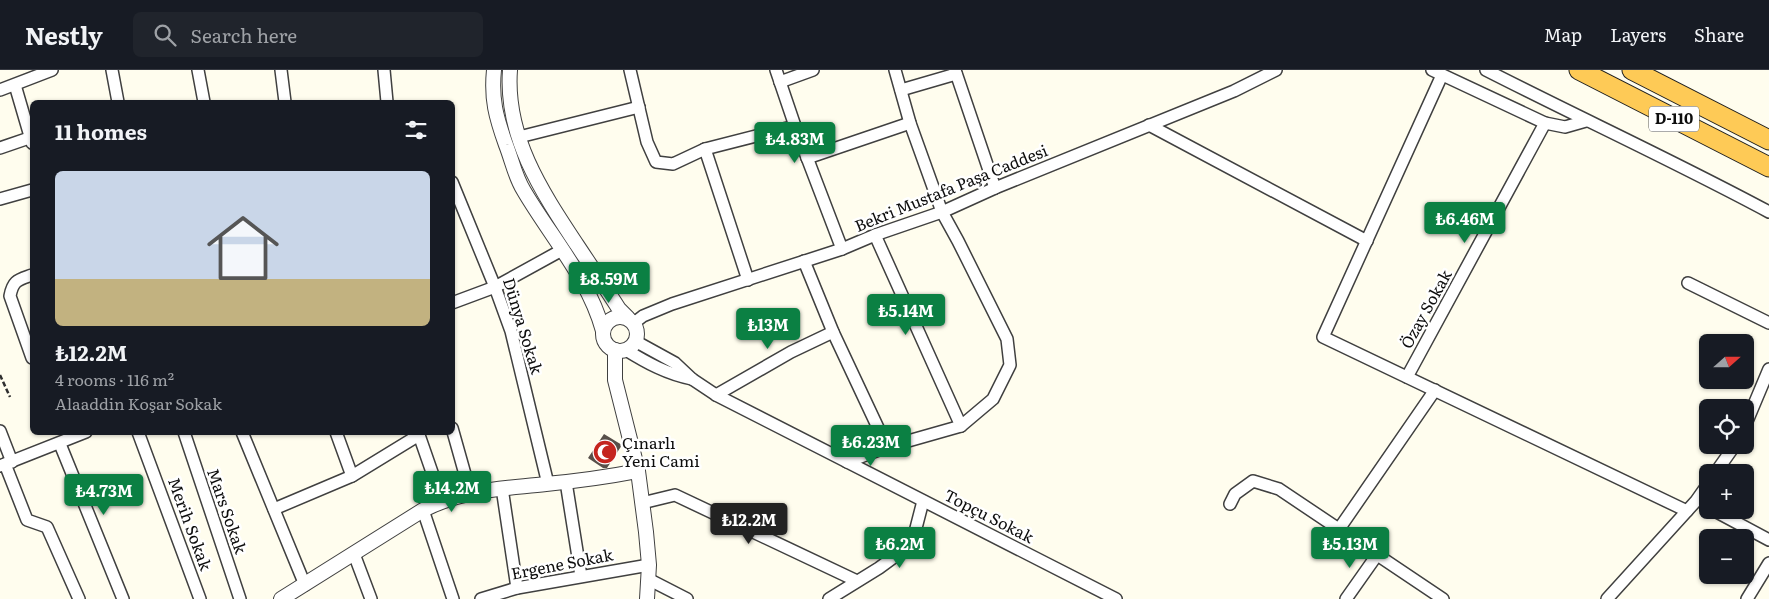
<!DOCTYPE html>
<meta charset="utf-8">
<style>
:root{--surface:#171b24;--page:#20242c;--text:#f1f3f6;--muted:#9ea1a6;--line:#363941;--accent:#0b8043}
body{margin:0;font-family:Literata,serif;background:var(--page);color:var(--text);height:100vh;display:flex;flex-direction:column;font-size:19px;white-space:nowrap}
*{box-sizing:border-box;margin:0}
p{font-size:16px;color:var(--muted)}
.icon{flex:none;width:28px;height:28px;fill:none;stroke:currentColor;stroke-width:2;stroke-linecap:round;stroke-linejoin:round}
.map{position:relative;flex:1;overflow:hidden}
.side{position:absolute;left:30px;top:30px;width:425px;height:335px;display:flex;flex-direction:column;background:var(--surface);border-radius:8px;box-shadow:0 1px 4px #0004}
.side>*{flex:none}
.needle{width:32px;rotate:69deg}
.controls{position:absolute;left:1699px;top:264px;display:grid;gap:10px}
.controls a{display:grid;place-items:center;width:55px;height:55px;border-radius:8px;background:var(--surface);box-shadow:0 1px 4px #0004;font-size:25px}
.price{position:absolute;translate:-50% -42px;padding:0 11px;border-radius:5px;background:var(--accent);color:#fff;font-size:16px;line-height:32px;filter:drop-shadow(0 1px 2px #0008)}
.price::after{content:'';position:absolute;left:50%;top:30px;width:15px;height:11px;margin-left:-8px;background:inherit;clip-path:polygon(0 0,100% 0,50% 100%)}
.price.selected{background:#222;color:#fff}
ul{padding:0;list-style:none}
li{display:grid;align-content:center;gap:10px;height:265px;padding:0 25px}
li+li{border-top:1px solid var(--line)}
li span{display:grid;place-items:center;height:155px;border-radius:8px;color:#555}
li>.icon{margin-inline-start:auto}
span .icon{width:90px;height:90px;fill:#fffc;stroke-width:1}
li b{font-size:21px}
h2{display:flex;justify-content:space-between;align-items:center;height:60px;padding:0 25px;font-size:21px}
header{display:flex;align-items:center;gap:30px;box-sizing:border-box;height:70px;padding:0 25px;background:var(--surface);border-bottom:1px solid var(--line)}
header strong{font-size:24px}
nav{display:flex;gap:28px;margin-inline-start:auto;font-size:18px}
.search{width:350px;height:45px;background:var(--page);display:flex;align-items:center;gap:12px;box-sizing:border-box;padding:0 18px;border-radius:8px;color:var(--muted);font-size:19px}
.map>svg:first-child{display:block}
.building{fill:#574f49}
.lines{fill:none;stroke-linecap:round;stroke-linejoin:round}
.minor-casing{stroke:#404040;stroke-width:14}
.tertiary-casing{stroke:#404040;stroke-width:16}
.trunk-casing{stroke:#1e1e1e;stroke-width:21}
.path{stroke:#2f2f2f;stroke-width:2.5;stroke-dasharray:5 2.5;stroke-linecap:butt}
.minor{stroke:#fff;stroke-width:11}
.tertiary{stroke:#fff;stroke-width:14}
.trunk{stroke:#feca56;stroke-width:19}
.labels{text-anchor:middle;stroke-width:5;stroke-linejoin:round;paint-order:stroke}
.shield{fill:#fff;stroke:#565656;stroke-width:1}
.shield-label{font-size:15px;font-weight:bold;fill:#0d0d0d}
.street-label{font-size:16px;fill:#0d0d0d;stroke:#fff}
.poi-label{font-size:16px;fill:#0d0d0d;stroke:#fff;text-anchor:start}
</style>
<header>
<strong>Nestly</strong>
<div class="search"><svg class="icon" aria-label="search" viewBox="0 0 24 24"><circle cx="10" cy="10" r="6"/><path d="M15 15l6 6"/></svg>Search here</div>
<nav><a>Map</a><a>Layers</a><a>Share</a></nav>
</header>
<div class="map">
<svg width="1769" height="529" viewBox="0 0 1769 529">
<rect width="100%" height="100%" fill="#fffdee"/>
<!-- building -->
<path class="building" d="M604,364l18,11 -15,23h-4l-15,-10z"/>
<g class="lines">
<!-- minor casing -->
<g class="minor-casing">
<g id="minor">
<path d="M112,0l6,32"/>
<path d="M198,0l6,32"/>
<path d="M281,0l4,32"/>
<path d="M384,0l3,32"/>
<path d="M630,0l17,72 9,20 17,2 32,-15 90,-23"/>
<path d="M776,0l19,56 47,123"/>
<path d="M955,0l40,118"/>
<path d="M1432,0l113,53 20,4 21,-6"/>
<path d="M1486,0c94,48 190,92 283,142"/>
<path d="M1442,5l-119,262 364,174"/>
<path d="M780,12l33,-12"/>
<path d="M15,15l17,58"/>
<path d="M0,20l52,-20"/>
<path d="M901,20l55,-16"/>
<path d="M1149,55l218,116"/>
<path d="M519,67l120,-30"/>
<path d="M0,78l32,-11"/>
<path d="M705,79l43,131"/>
<path d="M807,88l103,-35"/>
<path d="M452,112l43,105 16,44 37,153"/>
<path d="M0,129l32,-9"/>
<path d="M875,165l86,191"/>
<path d="M804,191l29,71 54,115"/>
<path d="M32,205c-14,5 -19,5 -22,21l22,62"/>
<path d="M1688,213l81,40"/>
<path d="M452,233l43,-16 67,-37"/>
<path d="M634,253l9,-7 29,-12 170,-55 33,-14 67,-23 53,-24 239,-97 42,-21"/>
<path d="M635,271l40,22 17,16 24,16 400,204"/>
<path d="M626,280c21,13 41,24 66,29"/>
<path d="M1407,307l138,-254"/>
<path d="M716,325l75,-43 42,-20"/>
<path d="M1745,356l24,-57"/>
<path d="M452,358l18,64"/>
<path d="M0,361l12,31"/>
<path d="M138,362l62,167"/>
<path d="M184,362l56,167"/>
<path d="M242,362l63,153"/>
<path d="M336,362l16,44"/>
<path d="M418,362l24,69"/>
<path d="M60,374l63,155"/>
<path d="M847,392l40,-15 74,-21 32,-27 17,-34 -3,-26 -49,-98 -16,-29 -32,-89 -15,-53"/>
<path d="M5,394l22,56 20,7 32,72"/>
<path d="M0,396l86,-34"/>
<path d="M1716,402l19,-27"/>
<path d="M566,412l15,94"/>
<path d="M502,418l15,100"/>
<path d="M642,433l33,-8 182,86"/>
<path d="M1230,434l5,-10 18,-13 26,8 164,110"/>
<path d="M274,439l78,-33 67,-41"/>
<path d="M423,440l30,89"/>
<path d="M1713,440l56,30"/>
<path d="M1339,459l96,-139"/>
<path d="M354,484l17,45"/>
<path d="M648,509l39,20"/>
<path d="M481,529l36,-11 132,-23"/>
<path d="M829,529l50,-31 30,-22 6,-14 8,-31"/>
<path d="M1346,529l31,-44"/>
<path d="M1607,529l89,-98 12,-17"/>
<path d="M1747,529l22,-36"/>
</g>
</g>
<!-- tertiary casing -->
<g class="tertiary-casing">
<g id="tertiary">
<path d="M494,0c-3,29 2,47 12,75 6,15 9,32 18,46 27,46 65,88 79,140"/>
<path d="M510,0c-5,67 32,122 67,175 14,21 28,42 42,64l9,9"/>
<circle cx="620" cy="264" r="17"/>
<path d="M615,280v30l23,91 8,61 3,33 -2,34"/>
<path d="M281,529l142,-89c42,-21 78,-21 123,-26 31,-3 61,-7 92,-13"/>
</g>
</g>
<!-- trunk casing -->
<g class="trunk-casing">
<g id="trunk">
<path d="M1579,0l190,97"/>
<path d="M1632,0l137,70"/>
</g>
</g>
<!-- path -->
<path class="path" d="M0,305l10,22"/>
<!-- minor -->
<use href="#minor" class="minor"/>
<!-- tertiary -->
<use href="#tertiary" class="tertiary"/>
<!-- trunk -->
<use href="#trunk" class="trunk"/>
</g>
<!-- icons -->
<defs>
<g id="mosque-disc" transform="scale(1.25)"><circle r="9.5" fill="#c5251e" stroke="#fff"/><path d="M3.5-4.9A6 6 0 1 0 3.5 4.9A5 5 0 1 1 3.5-4.9Z" fill="#fff"/></g>
</defs>
<g fill-rule="evenodd">
<use href="#mosque-disc" x="605" y="382"/>
</g>
<g class="labels">
<!-- shield labels -->
<rect class="shield" x="1649" y="36.5" width="50" height="25" rx="4"/>
<g class="shield-label">
<text x="1674" y="54">D-110</text>
</g>
<!-- street labels -->
<g class="street-label">
<text transform="translate(951 118) rotate(-22)" y="6">Bekri Mustafa Paşa Caddesi</text>
<text transform="translate(1426 239) rotate(-61)" y="6">Özay Sokak</text>
<text transform="translate(523 256) rotate(73)" y="6">Dünya Sokak</text>
<text transform="translate(227 441) rotate(71)" y="6">Mars Sokak</text>
<text transform="translate(989 446) rotate(27)" y="6">Topçu Sokak</text>
<text transform="translate(190 454) rotate(70)" y="6">Merih Sokak</text>
<text transform="translate(562 494) rotate(-11)" y="6">Ergene Sokak</text>
</g>
<!-- poi labels -->
<g class="poi-label">
<text x="622" y="379">Çınarlı<tspan x="622" dy="18">Yeni Cami</tspan></text>
</g>
</g>
</svg>
<div class="controls">
<a><svg class="needle" viewBox="-14 -14 28 28"><path d="M0-13l5 13h-10z" fill="#e53935"/><path d="M0 13l5-13h-10z" fill="#9ea1a6"/></svg></a>
<a><svg class="icon" aria-label="locate" viewBox="0 0 24 24"><circle cx="12" cy="12" r="6"/><path d="M12 2v4M12 18v4M2 12h4M18 12h4"/></svg></a>
<a>+</a>
<a>−</a>
</div>
<b class="price" style="left:795px;top:94px">₺4.83M</b>
<b class="price" style="left:1465px;top:174px">₺6.46M</b>
<b class="price" style="left:609px;top:234px">₺8.59M</b>
<b class="price" style="left:906px;top:266px">₺5.14M</b>
<b class="price" style="left:768px;top:280px">₺13M</b>
<b class="price" style="left:871px;top:397px">₺6.23M</b>
<b class="price" style="left:452px;top:443px">₺14.2M</b>
<b class="price" style="left:104px;top:446px">₺4.73M</b>
<b class="price selected" style="left:749px;top:475px">₺12.2M</b>
<b class="price" style="left:900px;top:499px">₺6.2M</b>
<b class="price" style="left:1350px;top:499px">₺5.13M</b>
<section class="side">
<h2>11 homes<svg class="icon" aria-label="filters" viewBox="0 0 24 24"><path d="M4 7h16M4 17h16"/><circle cx="9" cy="7" r="2"/><circle cx="15" cy="17" r="2"/></svg></h2>
<ul>
<li><span style="background:linear-gradient(#c9d6e8 70%,#c2b280 0)"><svg class="icon" aria-label="home" viewBox="0 0 24 24"><path d="M3 11l9-7 9 7M6 9v11h12V9"/></svg></span><div><b>₺12.2M</b><p>4 rooms · 116 m²</p><p>Alaaddin Koşar Sokak</p></div></li>
</ul>
</section>
</div>
